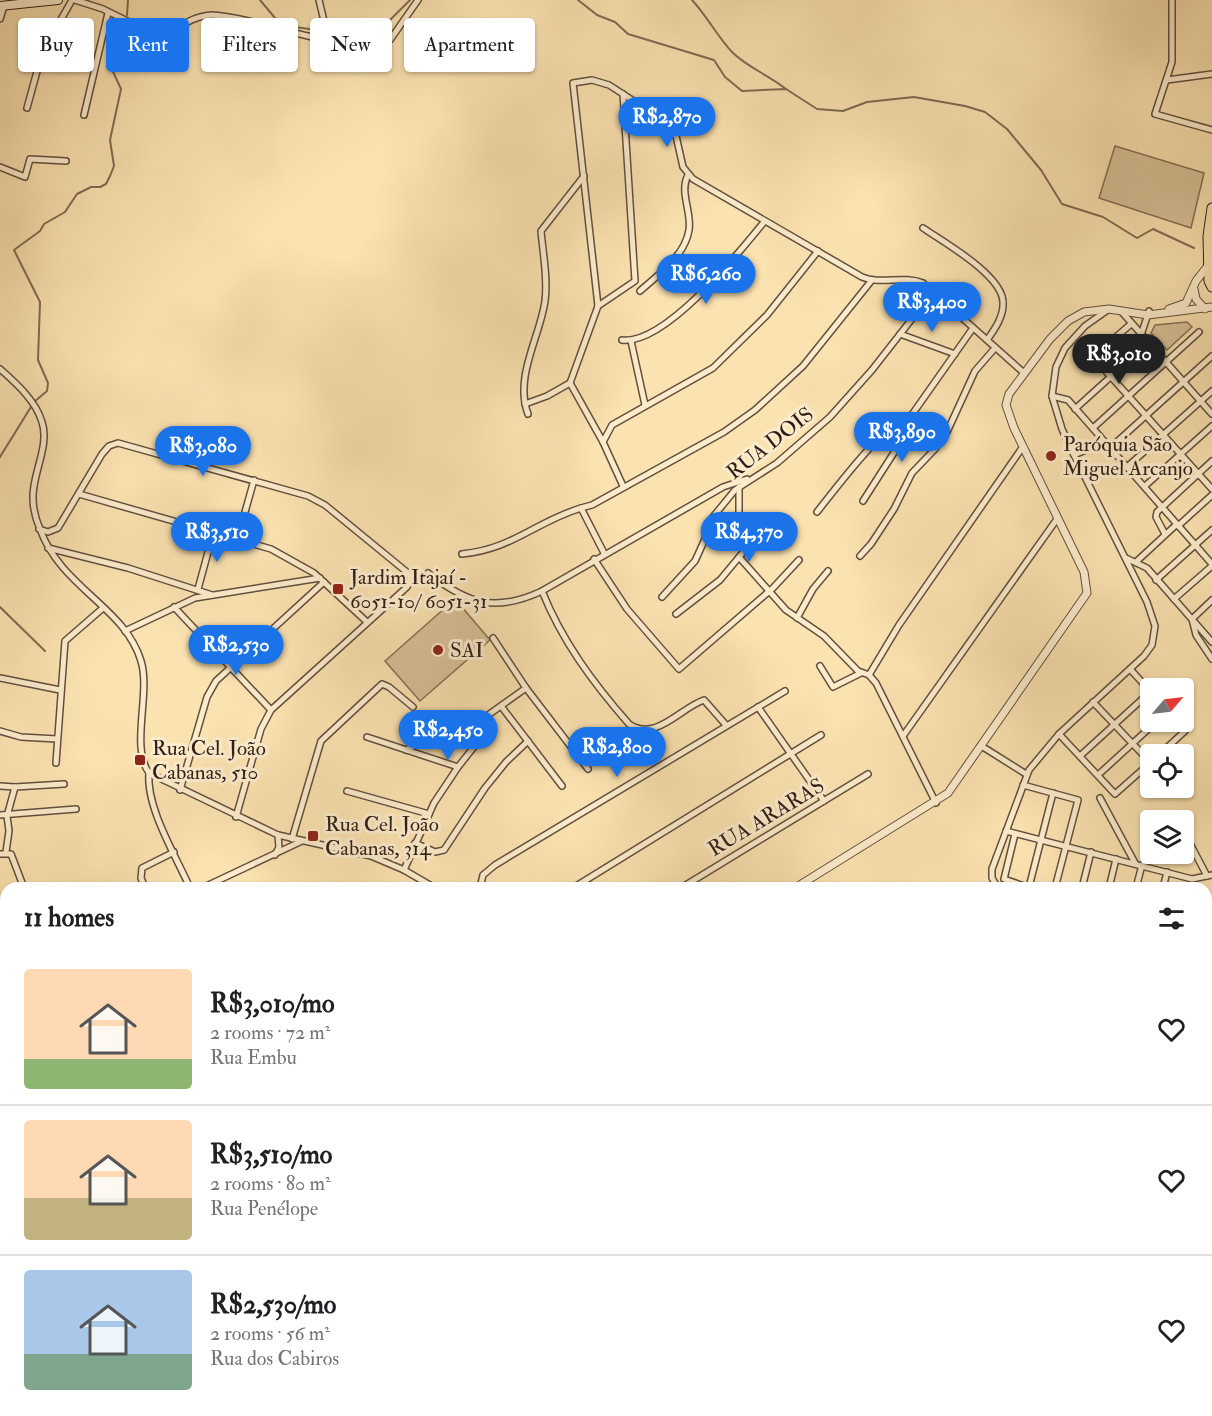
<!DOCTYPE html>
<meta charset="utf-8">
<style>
:root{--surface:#fff;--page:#f2f2f2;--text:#202124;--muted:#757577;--line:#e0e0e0;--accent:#1a73e8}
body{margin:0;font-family:"IM FELL Double Pica",serif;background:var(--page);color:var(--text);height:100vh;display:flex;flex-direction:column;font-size:22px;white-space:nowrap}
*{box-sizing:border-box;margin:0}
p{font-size:20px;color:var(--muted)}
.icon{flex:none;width:33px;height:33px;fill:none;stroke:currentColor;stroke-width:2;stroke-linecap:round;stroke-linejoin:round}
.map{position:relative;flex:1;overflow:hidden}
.side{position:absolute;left:0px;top:882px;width:1212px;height:534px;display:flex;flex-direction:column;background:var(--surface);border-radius:18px 18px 0 0;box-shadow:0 2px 4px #0004}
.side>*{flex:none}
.hud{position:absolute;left:18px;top:18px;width:600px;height:54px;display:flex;gap:12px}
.needle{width:39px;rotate:62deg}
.controls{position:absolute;left:1140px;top:678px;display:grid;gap:12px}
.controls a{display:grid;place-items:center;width:54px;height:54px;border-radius:6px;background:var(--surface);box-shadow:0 2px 4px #0004;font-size:30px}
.price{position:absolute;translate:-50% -51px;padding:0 14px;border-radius:21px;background:var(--accent);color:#fff;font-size:20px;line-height:39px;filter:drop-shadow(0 2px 3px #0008)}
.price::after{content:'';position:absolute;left:50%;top:36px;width:18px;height:14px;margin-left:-9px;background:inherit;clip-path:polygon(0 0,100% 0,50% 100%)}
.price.selected{background:#222;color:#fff}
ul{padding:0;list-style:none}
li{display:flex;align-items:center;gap:18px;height:150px;padding:0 24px}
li+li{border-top:2px solid var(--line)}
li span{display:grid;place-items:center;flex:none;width:168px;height:120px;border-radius:6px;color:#555}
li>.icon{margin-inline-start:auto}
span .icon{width:72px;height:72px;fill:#fffc;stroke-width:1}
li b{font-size:26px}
h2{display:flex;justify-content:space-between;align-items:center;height:72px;padding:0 24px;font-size:26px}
.tag{padding:0 21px;border-radius:6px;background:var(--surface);box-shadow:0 2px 4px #0004;font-size:21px;line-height:54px}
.tag.selected{background:var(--accent);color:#fff}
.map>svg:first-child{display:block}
.park{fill:#d8c197;stroke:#847057;stroke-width:1.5}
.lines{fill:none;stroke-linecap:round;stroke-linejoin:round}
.stream{stroke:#806b54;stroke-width:2}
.minor-casing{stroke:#624f3e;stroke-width:8}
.tertiary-casing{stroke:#624f3e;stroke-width:9}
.secondary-casing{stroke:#2f1e17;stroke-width:10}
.primary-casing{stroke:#2f1e17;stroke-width:11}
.minor{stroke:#fceccc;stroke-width:5}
.tertiary{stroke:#fceccc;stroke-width:7}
.secondary{stroke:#fceccc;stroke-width:8}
.primary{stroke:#fbe2b1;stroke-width:9}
.poi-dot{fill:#8f2418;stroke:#fceccc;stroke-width:2}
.labels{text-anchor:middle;stroke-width:6;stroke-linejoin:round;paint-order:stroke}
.street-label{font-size:21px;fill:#2f1e17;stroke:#fceccc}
.poi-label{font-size:21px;fill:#2f1e17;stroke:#fceccc;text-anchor:start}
</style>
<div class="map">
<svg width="1212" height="1416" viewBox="0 0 1212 1416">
<rect width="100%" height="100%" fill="#fbe2b1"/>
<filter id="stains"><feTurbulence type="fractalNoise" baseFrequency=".00333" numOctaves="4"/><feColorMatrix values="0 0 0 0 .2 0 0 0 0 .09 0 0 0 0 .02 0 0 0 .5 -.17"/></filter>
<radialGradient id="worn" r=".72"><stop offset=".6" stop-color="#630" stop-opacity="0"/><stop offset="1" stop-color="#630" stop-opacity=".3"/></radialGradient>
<!-- park -->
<g class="park">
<path d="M1115,146l89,27 -13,55 -92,-30z"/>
<path d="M1187,322l5,5 -25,23 -16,-17 4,-8z"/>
<path d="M455,599l35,41 -70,61 -35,-40z"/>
</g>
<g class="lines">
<!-- stream -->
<g class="stream">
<path d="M260,0l21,25 56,8 46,-6 27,-27"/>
<path d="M578,0l19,15 18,7 13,12 86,26 11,17 17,14 44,-2 31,20 26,2 24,-9 47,-5 51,9 20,6 22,17 34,41 21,34 41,13 34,21 16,-9 41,19"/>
<path d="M692,0c15,16 25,36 40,52 16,16 37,23 54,37"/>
<path d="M127,15l1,-15"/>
<path d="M0,457l34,-55 13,-11 1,-8 -10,-23 2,-58 -26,-52 26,-19 4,-7 21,-12 12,-18 14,-7h9l6,-3 4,-8 4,-10 -4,-26 11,-51 -12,-26 4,-22 10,-18"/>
<path d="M0,607l45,44"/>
<path d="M1200,1416l12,-5"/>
</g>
<!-- minor casing -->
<g class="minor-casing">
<g id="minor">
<path d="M75,0l28,9 63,31c12,-14 28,-24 46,-25 61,5 115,38 178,25l28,-40"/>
<path d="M319,0l10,42"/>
<path d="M1172,0v62l-17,52 57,16"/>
<path d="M0,19l4,-13"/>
<path d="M1167,80l45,-6"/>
<path d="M27,108l15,-55 30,-53"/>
<path d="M84,115l24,-102"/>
<path d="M0,167l25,10 5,-18 36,2"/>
<path d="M923,228c22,15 79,47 80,74 1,14 -8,27 -16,38"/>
<path d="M640,291c18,-16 45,-35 49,-61 3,-18 -10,-38 -1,-55"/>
<path d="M598,306l37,-25 -12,-187"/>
<path d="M1121,311l91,103"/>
<path d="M1131,324l-36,31v4l117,130"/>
<path d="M900,334l55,20"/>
<path d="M1141,335l8,-24"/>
<path d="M622,340c43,5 116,-86 142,-118"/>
<path d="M631,341l14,64"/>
<path d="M0,369c16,14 36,32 42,53 8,24 -10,52 -9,76 0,10 3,22 7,31 21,59 85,78 101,132 10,32 -11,86 8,112l129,62 93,21 33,14 31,18"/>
<path d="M570,383l33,59"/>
<path d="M1052,396l16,4 144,164"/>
<path d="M525,404l22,-8 23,-13 28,-77 -25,-223 19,-3 17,5 65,42 9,40 10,12 169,98c19,8 41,-2 61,6l101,90"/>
<path d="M1075,409l73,-66"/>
<path d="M528,414c-14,-37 12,-77 17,-113 3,-22 -2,-47 -4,-70l43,-55"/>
<path d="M1093,428l106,-96"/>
<path d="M1110,448l102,-92"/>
<path d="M1074,455l30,-13"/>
<path d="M1127,467l85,-76"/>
<path d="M623,486l-20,-44 9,-17 101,-57 54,-53 51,-64"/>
<path d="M1145,486l67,-60"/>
<path d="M79,494l192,55 43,24 53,49"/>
<path d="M863,501l48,-75v-10"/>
<path d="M817,512c16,-20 71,-94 94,-96l62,-88"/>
<path d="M1178,526l34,-31"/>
<path d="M39,529l9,3 10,-4 44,-74 7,-8 9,-3 190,53 17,9 83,68 3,5 -4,9 -136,123 -10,19 -25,88"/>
<path d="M1165,534l-9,-17 1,-5 55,-51"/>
<path d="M238,537l16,-57"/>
<path d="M48,548l80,20 84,27"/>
<path d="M604,553l-23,-45 11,-3 132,-73 31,-22 48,-44 69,-86"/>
<path d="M462,554c51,-5 73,-32 119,-46"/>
<path d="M860,556l11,-12 23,-35 18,-36 23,-24 12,-17 28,-61 20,-23"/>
<path d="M739,557l47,53 38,26 34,35 11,4"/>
<path d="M1126,558l21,10 65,74"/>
<path d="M594,559l33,50 52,60 94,-81 26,-28"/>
<path d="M1137,561l40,-37"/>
<path d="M428,573c40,31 67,40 114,18l181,-104 24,-8"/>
<path d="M1156,580l56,-50"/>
<path d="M198,589l16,-59"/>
<path d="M542,591c20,50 51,92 87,133 27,18 51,-16 75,-24l22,25"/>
<path d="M662,597l33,-36 10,-22 3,-16 27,-33 42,-27 53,-46 42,-47 61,-78"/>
<path d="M1174,599l38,-33"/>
<path d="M1212,600l-20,19 4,16 16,24"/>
<path d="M174,607l97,103"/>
<path d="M676,614l44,-34 35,-42 1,-8 -17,-15v-28"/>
<path d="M797,618l16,-29 15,-18"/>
<path d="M125,631l70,-33 125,-20"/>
<path d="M493,638l33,50 62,81"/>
<path d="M820,666l13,21 28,-14"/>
<path d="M1130,669l20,22"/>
<path d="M0,678l60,12"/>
<path d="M1093,702l57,60"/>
<path d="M501,706l61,80"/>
<path d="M758,707l66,94"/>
<path d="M0,731l21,6 36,2"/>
<path d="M1059,734l56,60 35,-31"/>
<path d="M903,736l154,-217"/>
<path d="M367,737l91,30"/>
<path d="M983,747l43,27"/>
<path d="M406,750l63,-34 12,4"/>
<path d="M1160,754l25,-23 -7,-9"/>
<path d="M1080,756l70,-64"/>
<path d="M56,763l9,-122 38,-33"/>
<path d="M149,773c-3,35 27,83 41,115"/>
<path d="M1098,775l58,-53"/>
<path d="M1023,785l55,15 -23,88"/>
<path d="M0,786l15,1 49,-3"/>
<path d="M180,790l27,-93 9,-16 108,-99"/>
<path d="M347,791l82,23"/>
<path d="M1100,798l35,65"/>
<path d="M936,803l-60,-120 -7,-8 30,-50 123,-177"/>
<path d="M0,815l76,-6"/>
<path d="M1174,815l3,5"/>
<path d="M1006,831l186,48 20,-4"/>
<path d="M1184,832l23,44"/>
<path d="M1015,834l-11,45 26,9"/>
<path d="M292,839l29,-98 61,-57 7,3 24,20"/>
<path d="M415,843l20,9 9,-2 41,-62 21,-26 22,-21"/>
<path d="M6,852l3,-21 -2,-15 8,-29"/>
<path d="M0,854h11l13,34"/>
<path d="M275,855l4,-8 -1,-12"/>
<path d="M404,870l30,-67 24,-36 27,-34 -4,-13 45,-32"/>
<path d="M1029,887l24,-94"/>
<path d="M145,888l-4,-10 1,-10 32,-16"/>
<path d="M202,888l100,-47"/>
<path d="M480,888l3,-13 12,-10 290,-174"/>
<path d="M573,888l248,-153"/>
<path d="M681,888l187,-114"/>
<path d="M998,888l-6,-10v-9l37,-99 30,-36 85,-78 8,-11 3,-19 -8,-24 -73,-147 -12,-26 -10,-33 4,-29 9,-19 20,-22 24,-17"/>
<path d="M1082,888l9,-36"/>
<path d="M1109,888l7,-29"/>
<path d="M1136,888l6,-23"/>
<path d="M1163,888l4,-16"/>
<path d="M0,915h1"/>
<path d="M1206,930l6,-24"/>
<path d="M1206,944l6,1"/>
<path d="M1206,977l6,1"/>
<path d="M0,999l6,-2"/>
<path d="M1206,1004l6,1"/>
<path d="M1206,1031l6,2"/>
<path d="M1206,1074l6,-24"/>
<path d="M1206,1082l6,6"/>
<path d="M1206,1229l6,3"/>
<path d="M0,1237l6,9"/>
<path d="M1206,1305l6,-1"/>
<path d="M1206,1346l6,-11"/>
<path d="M116,1410l4,6"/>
<path d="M606,1410l3,6"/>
<path d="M230,1416l1,-6"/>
<path d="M619,1416l89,-5 16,5"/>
<path d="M728,1416v-6"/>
<path d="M1081,1416l4,-6"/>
</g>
</g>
<!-- tertiary casing -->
<g class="tertiary-casing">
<g id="tertiary">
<path d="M1194,289l2,10 9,10"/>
<path d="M1169,309l17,-6 10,-22 11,-14"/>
<path d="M795,888l153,-95 139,-200 -3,-21 -70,-144 -8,-23 3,-11 41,-55 18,-18 16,-9 25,-3 39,6 64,-8"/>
<path d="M1206,1402l6,2"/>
<path d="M1163,1416l8,-6"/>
</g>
</g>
<!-- secondary casing -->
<g class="secondary-casing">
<g id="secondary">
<path d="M0,6l58,-6"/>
<path d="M0,1128l6,6"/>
<path d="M124,1416v-6"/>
</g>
</g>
<!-- primary casing -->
<g class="primary-casing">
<path id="primary" d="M1212,208l-4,28 1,45 3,6"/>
</g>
<!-- minor -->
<use href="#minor" class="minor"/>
<!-- tertiary -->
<use href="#tertiary" class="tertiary"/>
<!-- secondary -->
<use href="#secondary" class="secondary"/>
<!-- primary -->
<use href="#primary" class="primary"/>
</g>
<!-- markers -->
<g class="poi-dot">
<circle cx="1051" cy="456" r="6"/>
<rect x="332" y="583" width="12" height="12" rx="3"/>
<circle cx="438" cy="650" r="6"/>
<rect x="134" y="754" width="12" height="12" rx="3"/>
<rect x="307" y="830" width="12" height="12" rx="3"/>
</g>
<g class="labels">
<!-- street labels -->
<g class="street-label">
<text transform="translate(770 443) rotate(-38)" y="7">RUA DOIS</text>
<text transform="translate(766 817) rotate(-31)" y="7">RUA ARARAS</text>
</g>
<!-- poi labels -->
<g class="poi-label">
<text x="1063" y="451">Paróquia São<tspan x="1063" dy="24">Miguel Arcanjo</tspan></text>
<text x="350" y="584">Jardim Itajaí -<tspan x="350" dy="24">6051-10/ 6051-31</tspan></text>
<text x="450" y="657">SAI</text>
<text x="152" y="755">Rua Cel. João<tspan x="152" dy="24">Cabanas, 510</tspan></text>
<text x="325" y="831">Rua Cel. João<tspan x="325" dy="24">Cabanas, 314</tspan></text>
</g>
</g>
<rect width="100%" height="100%" filter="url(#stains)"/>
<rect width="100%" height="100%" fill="url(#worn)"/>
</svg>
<div class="controls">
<a><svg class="needle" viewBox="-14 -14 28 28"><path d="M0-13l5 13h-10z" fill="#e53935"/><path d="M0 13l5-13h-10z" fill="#757577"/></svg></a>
<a><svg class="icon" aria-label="locate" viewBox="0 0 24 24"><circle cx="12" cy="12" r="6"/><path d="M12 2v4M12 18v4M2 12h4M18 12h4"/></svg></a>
<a><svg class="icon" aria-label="layers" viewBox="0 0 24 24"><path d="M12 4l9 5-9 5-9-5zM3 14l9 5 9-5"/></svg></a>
</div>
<b class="price" style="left:667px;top:148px">R$2,870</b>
<b class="price" style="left:706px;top:305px">R$6,260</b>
<b class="price" style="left:932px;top:333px">R$3,400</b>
<b class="price selected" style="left:1119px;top:385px">R$3,010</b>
<b class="price" style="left:902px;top:463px">R$3,890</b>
<b class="price" style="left:203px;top:477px">R$3,080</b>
<b class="price" style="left:217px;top:563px">R$3,510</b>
<b class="price" style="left:749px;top:563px">R$4,370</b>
<b class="price" style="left:236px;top:676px">R$2,530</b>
<b class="price" style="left:448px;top:761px">R$2,450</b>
<b class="price" style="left:617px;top:778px">R$2,800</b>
<div class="hud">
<a class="tag">Buy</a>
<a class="tag selected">Rent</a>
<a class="tag">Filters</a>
<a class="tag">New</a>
<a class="tag">Apartment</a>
</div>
<section class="side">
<h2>11 homes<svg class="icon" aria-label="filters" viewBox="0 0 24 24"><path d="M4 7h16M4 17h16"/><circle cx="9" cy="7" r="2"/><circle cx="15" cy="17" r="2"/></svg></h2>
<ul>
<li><span style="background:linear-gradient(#ffd9b3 75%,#8fb573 0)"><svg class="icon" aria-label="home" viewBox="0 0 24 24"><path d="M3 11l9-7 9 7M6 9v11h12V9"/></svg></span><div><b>R$3,010/mo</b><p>2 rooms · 72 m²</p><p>Rua Embu</p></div><svg class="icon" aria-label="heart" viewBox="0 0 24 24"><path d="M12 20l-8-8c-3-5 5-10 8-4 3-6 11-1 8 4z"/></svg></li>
<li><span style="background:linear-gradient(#ffd9b3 65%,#c2b280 0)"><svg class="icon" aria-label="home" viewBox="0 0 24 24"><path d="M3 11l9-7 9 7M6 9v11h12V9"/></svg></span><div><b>R$3,510/mo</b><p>2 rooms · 80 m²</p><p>Rua Penélope</p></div><svg class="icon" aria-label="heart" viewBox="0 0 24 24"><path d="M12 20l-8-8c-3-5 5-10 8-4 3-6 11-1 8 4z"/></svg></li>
<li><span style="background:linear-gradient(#a9c7e8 70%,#7fa58c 0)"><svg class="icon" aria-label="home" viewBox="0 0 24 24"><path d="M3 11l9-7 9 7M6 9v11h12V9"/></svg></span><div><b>R$2,530/mo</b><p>2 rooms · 56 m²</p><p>Rua dos Cabiros</p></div><svg class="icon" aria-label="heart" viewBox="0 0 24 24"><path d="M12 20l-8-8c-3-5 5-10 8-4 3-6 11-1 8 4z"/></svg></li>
</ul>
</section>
</div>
